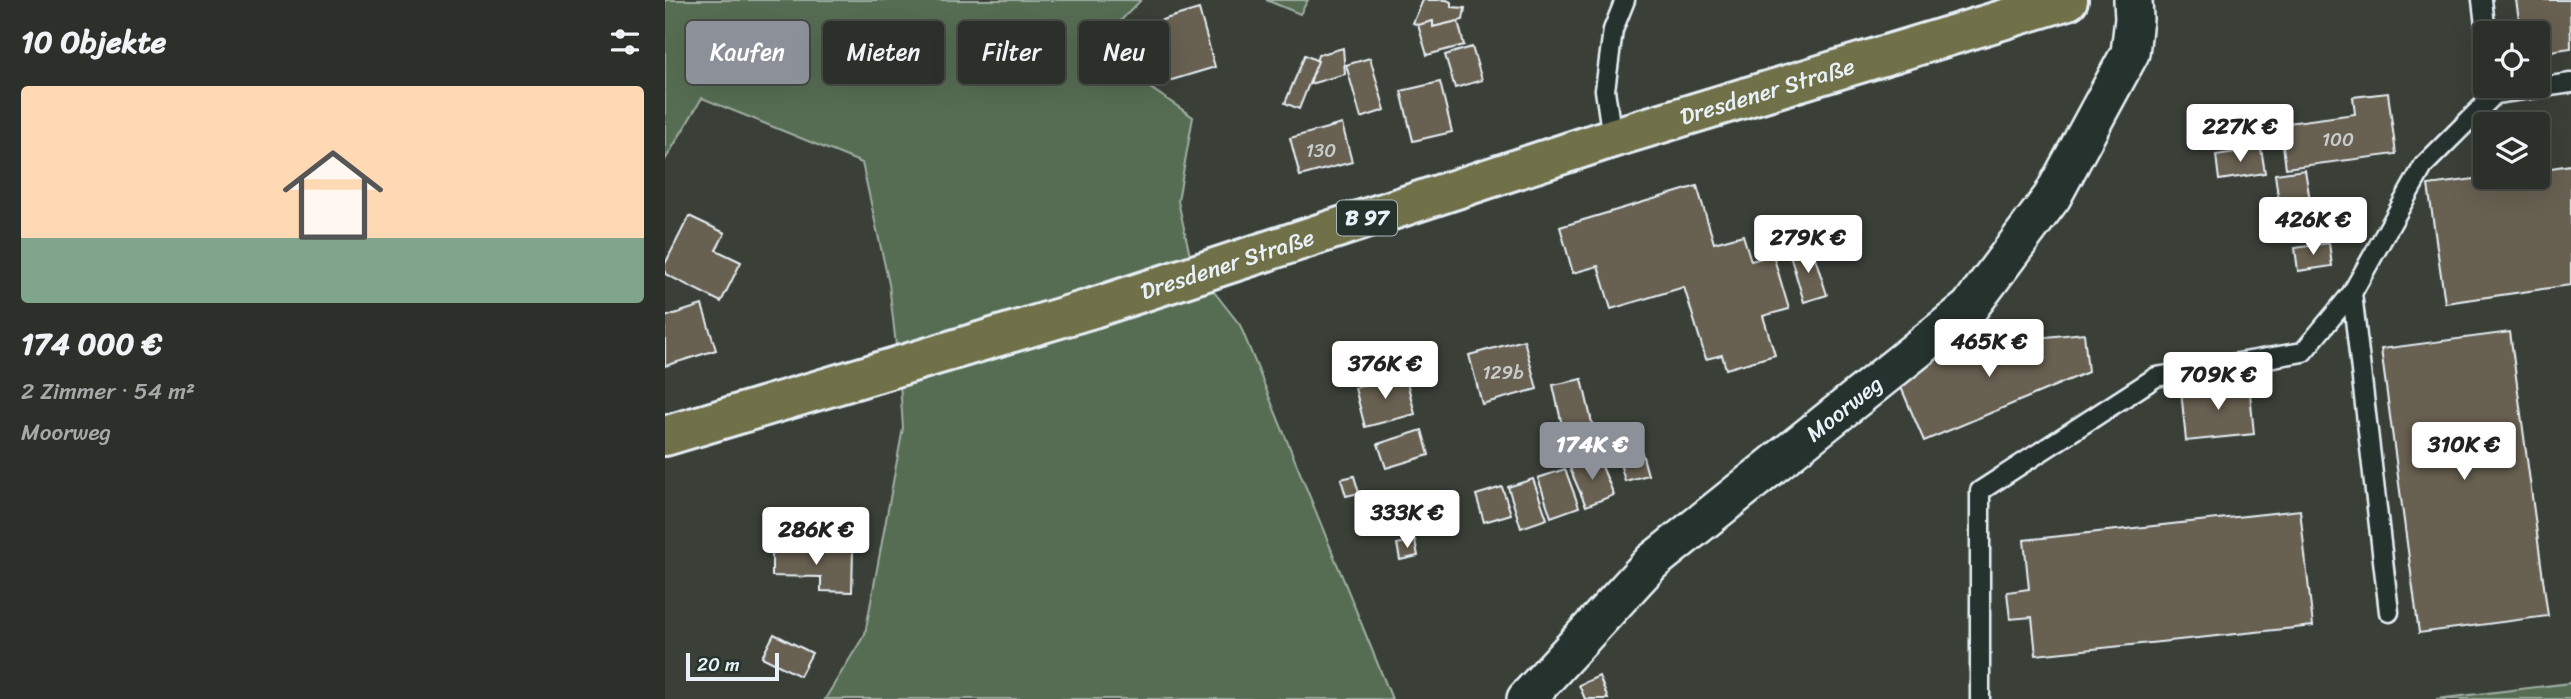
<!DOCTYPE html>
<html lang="de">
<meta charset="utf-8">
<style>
:root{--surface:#2c302a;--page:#343832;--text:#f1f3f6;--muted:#a6a9a8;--line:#484b47;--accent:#8c9099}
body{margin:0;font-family:Sriracha,sans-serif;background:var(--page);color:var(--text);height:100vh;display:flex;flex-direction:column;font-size:26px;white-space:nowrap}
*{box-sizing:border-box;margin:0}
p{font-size:23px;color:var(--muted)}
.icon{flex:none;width:38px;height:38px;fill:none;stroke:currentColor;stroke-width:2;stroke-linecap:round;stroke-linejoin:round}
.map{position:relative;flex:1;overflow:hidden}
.side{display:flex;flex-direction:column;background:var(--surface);width:665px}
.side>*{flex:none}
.guide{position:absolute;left:21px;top:21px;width:665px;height:63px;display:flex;gap:14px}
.fabs{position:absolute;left:1808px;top:21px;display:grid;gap:14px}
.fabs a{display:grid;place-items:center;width:77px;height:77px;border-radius:7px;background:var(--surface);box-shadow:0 7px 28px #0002,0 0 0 2px var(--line);font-size:35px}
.scale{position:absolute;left:21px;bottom:18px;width:93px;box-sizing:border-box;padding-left:7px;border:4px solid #e8f1f8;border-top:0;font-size:19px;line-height:24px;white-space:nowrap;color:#e8f1f8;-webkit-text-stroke:5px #26332d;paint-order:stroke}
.price{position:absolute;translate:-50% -60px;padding:0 16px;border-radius:7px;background:#fff;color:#222;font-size:23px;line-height:46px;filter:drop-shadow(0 2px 4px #0008)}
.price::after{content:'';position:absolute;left:50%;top:42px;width:21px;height:16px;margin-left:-10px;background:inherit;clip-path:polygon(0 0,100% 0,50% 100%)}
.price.selected{background:var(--accent);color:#fff}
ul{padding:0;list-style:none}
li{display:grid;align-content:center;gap:14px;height:371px;padding:0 21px}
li+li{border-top:2px solid var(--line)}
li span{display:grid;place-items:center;height:217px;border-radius:7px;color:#555}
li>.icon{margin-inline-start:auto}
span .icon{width:126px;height:126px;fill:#fffc;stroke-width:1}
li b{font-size:30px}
h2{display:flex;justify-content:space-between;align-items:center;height:84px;padding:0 21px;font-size:30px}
.tag{padding:0 24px;border-radius:7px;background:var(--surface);box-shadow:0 7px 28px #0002,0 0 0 2px var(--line);font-size:24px;line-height:63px}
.tag.selected{background:var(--accent);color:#fff}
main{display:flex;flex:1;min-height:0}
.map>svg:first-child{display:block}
.green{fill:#576d52;stroke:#a0afa5;stroke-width:2}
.building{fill:#686051;stroke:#e8f1f8;stroke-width:2}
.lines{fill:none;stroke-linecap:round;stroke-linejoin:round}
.lane-casing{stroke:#e8f1f8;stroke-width:23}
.street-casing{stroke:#e8f1f8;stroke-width:42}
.primary-casing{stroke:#e8f1f8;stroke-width:44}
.lane{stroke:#26332d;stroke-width:18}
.street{stroke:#26332d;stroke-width:37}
.primary{stroke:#70704a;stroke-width:38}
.labels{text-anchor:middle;stroke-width:6;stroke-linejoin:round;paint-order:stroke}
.number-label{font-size:19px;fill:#c8cdce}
.shield{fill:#26332d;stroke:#aeb8bb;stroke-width:2}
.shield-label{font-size:21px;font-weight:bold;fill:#e8f1f8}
.street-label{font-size:23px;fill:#e8f1f8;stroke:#26332d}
</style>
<main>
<section class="side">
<h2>10 Objekte<svg class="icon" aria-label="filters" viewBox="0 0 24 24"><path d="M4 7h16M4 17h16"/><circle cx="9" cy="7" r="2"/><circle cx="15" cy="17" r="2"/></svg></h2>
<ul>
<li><span style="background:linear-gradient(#ffd9b3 70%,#7fa58c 0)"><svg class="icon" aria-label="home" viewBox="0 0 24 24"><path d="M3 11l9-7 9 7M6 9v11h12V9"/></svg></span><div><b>174 000 €</b><p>2 Zimmer · 54 m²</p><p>Moorweg</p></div></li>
</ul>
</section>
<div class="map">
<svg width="1906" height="699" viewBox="0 0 1906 699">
<rect width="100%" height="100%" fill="#3a4038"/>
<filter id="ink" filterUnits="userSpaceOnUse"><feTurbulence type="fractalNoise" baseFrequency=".0143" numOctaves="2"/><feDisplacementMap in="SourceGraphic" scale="14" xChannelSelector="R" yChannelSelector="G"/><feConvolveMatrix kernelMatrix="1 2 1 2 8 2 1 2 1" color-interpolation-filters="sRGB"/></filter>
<g filter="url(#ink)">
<!-- green -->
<g class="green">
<path d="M0,0h476l-48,49 100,68 -15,84 13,59 -293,103 -9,-79 -27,-121 -160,-65 -37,62z"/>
<path d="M601,0h42l-8,14z"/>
<path d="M535,274l40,51 152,374h-567l40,-65 38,-206 -4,-60z"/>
<path d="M1906,683v16h-135z"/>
</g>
<!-- building -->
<g class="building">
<path d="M758,0h24l4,2v5l14,1 -2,12 -30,7v-6l-15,4 -5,-2z"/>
<path d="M1851,0h54l1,48 -34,5v-20h-16z"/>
<path d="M534,9l16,58 -53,16 -17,-58z"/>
<path d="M768,21v6l25,-6 6,24 -37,10 -9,-30z"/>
<path d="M807,47l10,33 -27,8 -10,-33z"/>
<path d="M678,48l2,26 -35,10 8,-29z"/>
<path d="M640,55l13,6 -19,48 -14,-6z"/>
<path d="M705,58l15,52 -24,8 -15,-53z"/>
<path d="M775,82l12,50 -39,9 -12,-50z"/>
<path d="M1723,93l8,61 -110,14 -6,-44 75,-10 -2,-17z"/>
<path d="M677,124l10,38 -52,14 -10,-38z"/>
<path d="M1596,148l4,25 -46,7 -3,-25z"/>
<path d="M1906,165v120l-126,18 -17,-118 62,-8h47v-7z"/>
<path d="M1640,170l10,61 -41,7 -4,-26 10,-1 -5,-37z"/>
<path d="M1032,186l17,57 29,-8 8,26 22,-6 16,54 -26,7 12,39 -49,14 -4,-14 -16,4 -22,-72 -73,22 -13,-43 -25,7 -13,-46z"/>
<path d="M24,216l36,17 -9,17 25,12 -20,40 -56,-28v-10z"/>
<path d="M1664,243l3,23 -34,5 -3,-23z"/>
<path d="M1147,248l15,47 -23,7 -14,-47z"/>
<path d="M37,305l14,45 -51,16v-49z"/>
<path d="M1845,332l38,284 -129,17 -38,-284z"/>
<path d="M1419,333l4,39 -164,69 -24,-56 49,-38z"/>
<path d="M859,340l13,49 -55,15 -13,-49z"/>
<path d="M740,374l10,40 -50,13 -10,-39z"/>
<path d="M917,379l13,57 -29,7 -13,-58z"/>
<path d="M1584,383l5,51 -68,7 -5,-51z"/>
<path d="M757,430l7,25 -43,13 -8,-24z"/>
<path d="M975,446l8,29 -23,6 -8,-28z"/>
<path d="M933,457l16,38 -28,11 -16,-37z"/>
<path d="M900,469l14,38 -28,10 -13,-39z"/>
<path d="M689,476l5,17 -13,3 -5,-17z"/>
<path d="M868,479l14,40 -26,9 -13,-41z"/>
<path d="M837,487l9,27 -27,8 -8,-27z"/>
<path d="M1635,510l13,116 -277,29 -4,-38 -22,2 -3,-27 22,-3 -5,-49z"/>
<path d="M750,540l3,16 -18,4 -3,-16z"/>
<path d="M107,549l81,2 -1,41 -31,-1v-14l-49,-1z"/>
<path d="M109,634l38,19 -12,23 -38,-19z"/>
<path d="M934,676l9,23h-23l-6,-14z"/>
</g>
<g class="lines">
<!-- lane casing -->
<g class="lane-casing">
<g id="lane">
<path d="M1817,0l4,33"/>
<path d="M1829,86l1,8 76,-11"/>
<path d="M947,138l-7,-48 8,-60 12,-30"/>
<path d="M1687,293l37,319"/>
<path d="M1315,699v-208l176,-114 147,-25 49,-59 72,-128 71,-71"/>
</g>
</g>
<!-- street casing -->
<g class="street-casing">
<g id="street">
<path id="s1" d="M861,699l126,-137 317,-254 83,-111 78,-144 4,-34 -1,-19"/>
</g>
</g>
<!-- primary casing -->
<g class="primary-casing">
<g id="primary">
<path id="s2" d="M0,436l428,-128 519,-170 456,-138"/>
</g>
</g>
<!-- lane -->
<use href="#lane" class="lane"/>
<!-- street -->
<use href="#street" class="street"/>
<!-- primary -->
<use href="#primary" class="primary"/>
</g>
</g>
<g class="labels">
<!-- number labels -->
<g class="number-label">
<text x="1673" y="146">100</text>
<text x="656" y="157">130</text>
<text x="838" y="379">129b</text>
</g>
<!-- shield labels -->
<rect class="shield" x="672" y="200.5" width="60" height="35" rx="5"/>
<g class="shield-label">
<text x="702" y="225">B 97</text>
</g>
<!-- street labels -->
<g class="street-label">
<text dy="8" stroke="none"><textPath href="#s2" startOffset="1155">Dresdener Straße</textPath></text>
<text dy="8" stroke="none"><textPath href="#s2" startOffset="588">Dresdener Straße</textPath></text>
<text dy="8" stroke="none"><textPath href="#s1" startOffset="432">Moorweg</textPath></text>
</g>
</g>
</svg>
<div class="fabs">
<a><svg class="icon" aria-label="locate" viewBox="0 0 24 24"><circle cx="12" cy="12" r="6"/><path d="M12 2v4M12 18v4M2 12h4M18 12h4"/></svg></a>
<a><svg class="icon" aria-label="layers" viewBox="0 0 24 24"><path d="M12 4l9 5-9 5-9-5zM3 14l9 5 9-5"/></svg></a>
</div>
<div class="scale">20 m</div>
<b class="price" style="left:1575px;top:164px">227K €</b>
<b class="price" style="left:1648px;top:257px">426K €</b>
<b class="price" style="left:1143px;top:275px">279K €</b>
<b class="price" style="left:1324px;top:379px">465K €</b>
<b class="price" style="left:720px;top:401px">376K €</b>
<b class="price" style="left:1553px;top:412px">709K €</b>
<b class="price selected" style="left:927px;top:482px">174K €</b>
<b class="price" style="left:1799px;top:482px">310K €</b>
<b class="price" style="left:742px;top:550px">333K €</b>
<b class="price" style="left:151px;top:567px">286K €</b>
<div class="guide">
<a class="tag selected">Kaufen</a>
<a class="tag">Mieten</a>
<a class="tag">Filter</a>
<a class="tag">Neu</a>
</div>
</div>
</main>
